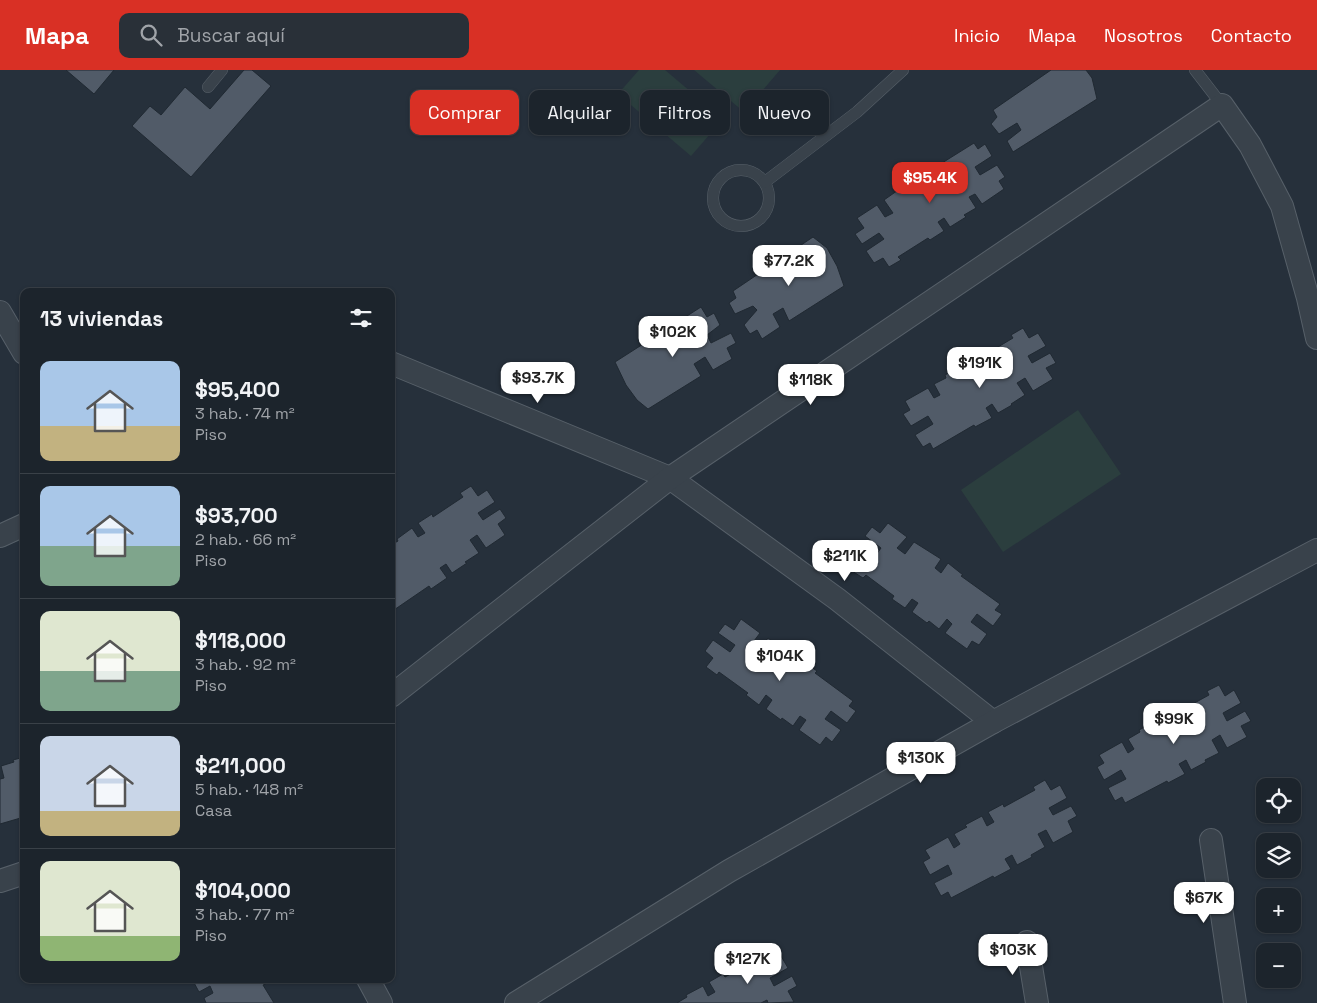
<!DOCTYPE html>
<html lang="es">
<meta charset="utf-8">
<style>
:root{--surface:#1c242c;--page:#293038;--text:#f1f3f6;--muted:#a0a4a9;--line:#3a4148;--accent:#d93025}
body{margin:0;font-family:"Space Grotesk",sans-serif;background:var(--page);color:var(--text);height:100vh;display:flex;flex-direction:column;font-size:19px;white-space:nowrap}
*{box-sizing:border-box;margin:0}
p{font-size:16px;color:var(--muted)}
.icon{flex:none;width:28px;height:28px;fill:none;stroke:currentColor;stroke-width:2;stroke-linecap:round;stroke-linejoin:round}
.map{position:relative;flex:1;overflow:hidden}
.sheet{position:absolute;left:20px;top:218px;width:375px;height:695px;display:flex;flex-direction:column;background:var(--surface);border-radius:10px;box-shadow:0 1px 4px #0004,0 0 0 1px var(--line)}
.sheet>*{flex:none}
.guide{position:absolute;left:410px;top:20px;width:475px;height:45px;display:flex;gap:10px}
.controls{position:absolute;left:1256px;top:708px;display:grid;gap:10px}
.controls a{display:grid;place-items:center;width:45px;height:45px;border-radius:10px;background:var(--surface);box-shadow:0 1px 4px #0004,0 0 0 1px var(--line);font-size:25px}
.price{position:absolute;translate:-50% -42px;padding:0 11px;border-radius:10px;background:#fff;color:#222;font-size:16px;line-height:32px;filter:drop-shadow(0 1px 2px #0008)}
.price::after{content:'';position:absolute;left:50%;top:30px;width:15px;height:11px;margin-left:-8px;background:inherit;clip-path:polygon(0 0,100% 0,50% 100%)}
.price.on{background:var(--accent);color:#fff}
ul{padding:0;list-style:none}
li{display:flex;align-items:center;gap:15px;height:125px;padding:0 20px}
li+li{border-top:1px solid var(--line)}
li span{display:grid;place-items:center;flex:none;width:140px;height:100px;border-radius:10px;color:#555}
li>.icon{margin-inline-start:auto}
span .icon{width:60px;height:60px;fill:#fffc;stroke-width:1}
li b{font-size:21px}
h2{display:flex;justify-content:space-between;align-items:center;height:60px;padding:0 20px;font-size:21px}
.tag{padding:0 18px;border-radius:10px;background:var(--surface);box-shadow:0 1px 4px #0004,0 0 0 1px var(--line);font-size:18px;line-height:45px}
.tag.on{background:var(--accent);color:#fff}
header{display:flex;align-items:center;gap:30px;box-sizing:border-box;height:70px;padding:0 25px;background:var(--accent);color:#fff}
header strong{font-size:24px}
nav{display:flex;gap:28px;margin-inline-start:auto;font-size:18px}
.search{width:350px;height:45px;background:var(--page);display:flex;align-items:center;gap:12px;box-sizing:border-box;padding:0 18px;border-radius:10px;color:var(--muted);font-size:19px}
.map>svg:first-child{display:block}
.green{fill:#2b3e3e}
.building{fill:#515b68;stroke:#202932}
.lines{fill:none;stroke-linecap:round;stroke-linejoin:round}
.service-casing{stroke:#576069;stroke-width:12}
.minor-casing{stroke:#576069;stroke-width:24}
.service{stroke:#39424b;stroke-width:11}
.minor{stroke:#39424b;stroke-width:22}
</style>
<header>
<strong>Mapa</strong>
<div class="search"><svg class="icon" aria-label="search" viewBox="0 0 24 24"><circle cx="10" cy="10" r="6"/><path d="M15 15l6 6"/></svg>Buscar aquí</div>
<nav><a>Inicio</a><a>Mapa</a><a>Nosotros</a><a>Contacto</a></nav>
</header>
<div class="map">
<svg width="1317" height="933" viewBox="0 0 1317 933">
<rect width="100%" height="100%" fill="#26303b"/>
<!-- green -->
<g class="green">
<path d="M639,0h26l58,49 -32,37 -73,-62z"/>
<path d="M694,0h86l-36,42z"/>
<path d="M1078,340l43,64 -118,78 -42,-62z"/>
</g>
<!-- building -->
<g class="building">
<path d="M66,0h48l-20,24z"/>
<path d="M244,0h8l19,16 -80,91 -59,-51 18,-20 11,9 24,-28 25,22z"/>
<path d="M1051,0h35l6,8 5,21 -84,53 -6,-11 14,-11 -4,-7 -18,11 -8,-10 6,-7 -4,-7z"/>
<path d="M974,73l4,6 7,-5 7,12 -17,11 5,8 17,-10 8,12 -6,4 5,8 -22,15 -7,-10 -6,3 7,11 -12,7 2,2 -16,10 -6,-9 -6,4 6,9 -14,9 -2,-2 -30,19 3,3 -12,7 -6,-9 -9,5 -8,-12 18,-12 -5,-6 -17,11 -7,-10 9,-6 -7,-10 20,-13 8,12 8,-4 -9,-13 27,-19 6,9 6,-4 -6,-10 16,-10 1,2z"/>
<path d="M813,167l14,11 10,18 7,20 -55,35 -6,-13 -10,6 7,13 -18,12 -5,-9 -7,4 -6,-9 13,-15 -4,-4 -18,8 -6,-11 7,-5 -3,-7z"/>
<path d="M701,237l6,10 7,-4 6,12 -13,10 4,8 20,-10 5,10 -9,5 5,11 -19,11 -8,-13 -11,7 7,12 -53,33 -11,-9 -11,-15 -11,-23z"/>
<path d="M1023,258l6,10 9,-5 8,13 -18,10 4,7 18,-10 6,10 -10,5 7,11 -20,12 -8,-13 -8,5 8,12 -14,9 1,1 -14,8 -6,-9 -6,4 6,10 -17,9 -1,-2 -41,24 -3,-6 -7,4 -8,-12 18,-11 -5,-8 -17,10 -8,-12 7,-4 -5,-9 23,-13 6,10 6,-3 -6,-11 12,-6 -1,-3 16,-9 5,9 7,-3 -6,-11 14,-8 2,3 30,-18 -2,-3z"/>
<path d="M471,416l7,10 9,-6 8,12 -17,11 5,7 17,-11 6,9 -8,6 7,11 -19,13 -9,-13 -7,5 9,13 -14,9 2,1 -15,10 -6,-9 -6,4 7,10 -16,11 -2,-3 -38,26v-52l3,-2 -3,-3v-10l7,-4 -1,-2 15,-11 6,9 7,-4 -7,-10 14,-9 1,3 30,-20 -3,-4z"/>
<path d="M888,453l19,14 -10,11 8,6 9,-12 27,17 -6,9 6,5 7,-10 15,12 -2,1 39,28 -5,6 7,4 -9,12 -16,-12 -6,8 16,12 -8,11 -7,-4 -5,8 -22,-16 7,-9 -5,-5 -8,10 -10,-8 -2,2 -15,-11 6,-9 -6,-4 -7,9 -13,-9 2,-3 -28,-21 -3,3 -11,-7 8,-10 -9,-6 9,-12 16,12 5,-7 -16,-12 7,-9 8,6z"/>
<path d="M741,549l19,14 -9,12 7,5 10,-12 12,9 1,-1 14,10 -7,9 6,4 7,-9 16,11 -2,2 38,28 -4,5 7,5 -9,12 -16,-12 -6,8 16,11 -9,12 -6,-5 -6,8 -21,-15 7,-10 -6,-4 -7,10 -11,-8 -1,2 -15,-11 6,-9 -6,-5 -7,10 -13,-10 2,-2 -29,-21 -2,3 -11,-8 7,-9 -8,-7 8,-11 17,12 5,-7 -17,-12 7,-9 9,6z"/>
<path d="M1219,615l6,11 9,-6 7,13 -18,10 4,8 18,-10 6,10 -10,5 6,11 -20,11 -7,-13 -8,5 7,13 -14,7 1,2 -15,8 -5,-10 -7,4 6,10 -17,9 -1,-2 -42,22 -3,-6 -7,4 -7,-13 18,-9 -5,-9 -17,10 -7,-13 7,-4 -5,-8 23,-13 6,11 6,-4 -6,-10 12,-7 -1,-2 17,-9 5,10 6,-4 -5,-10 14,-8 2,3 31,-17 -2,-4z"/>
<path d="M24,687v60l-24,7v-45l4,-1 -3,-12 13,-4 -1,-2z"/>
<path d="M1045,710l6,10 9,-5 7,13 -18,10 4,7 18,-9 6,10 -9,5 5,11 -20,11 -7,-13 -8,4 7,13 -14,8 1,2 -15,8 -5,-10 -7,4 6,10 -17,9 -1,-2 -42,22 -3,-6 -7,4 -7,-13 18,-9 -4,-9 -18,10 -7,-13 7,-4 -5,-8 23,-13 6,11 6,-4 -6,-10 13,-7 -2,-2 17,-9 5,10 7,-4 -6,-10 15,-8 1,3 31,-17 -2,-3z"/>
<path d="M766,880l5,11 10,-5 7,12 -18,10 4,8 18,-10 5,10 -9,5 6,11 -26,1 -1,-3 -6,3h-84l10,-6 -1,-2 17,-9 5,10 7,-4 -6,-10 14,-8 2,3 31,-17 -2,-3z"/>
<path d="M192,909h71l3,5 -3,1 11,18h-68l-2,-5 9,-5 -3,-7 -11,6z"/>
</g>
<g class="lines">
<!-- service casing -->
<g class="service-casing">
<g id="service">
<path d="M1195,0l27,35"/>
<path d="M208,17l14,-17"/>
<circle cx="741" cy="128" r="28"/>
<path d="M765,112l92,-70 46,-42"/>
</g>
</g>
<!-- minor casing -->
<g class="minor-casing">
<g id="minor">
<path d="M0,242l24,41"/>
<path d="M391,293l279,115 167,121 156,123"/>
<path d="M0,466l24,-11"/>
<path d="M391,626l279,-218 552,-373 28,40 32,61 26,92 9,40"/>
<path d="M1211,770l24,163"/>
<path d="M0,811l24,-8"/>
<path d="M1027,872l10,61"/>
<path d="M368,909l13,24"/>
<path d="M516,933l213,-132 264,-149 324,-172"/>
</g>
</g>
<!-- service -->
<use href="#service" class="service"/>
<!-- minor -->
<use href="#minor" class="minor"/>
</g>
</svg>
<div class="controls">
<a><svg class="icon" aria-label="locate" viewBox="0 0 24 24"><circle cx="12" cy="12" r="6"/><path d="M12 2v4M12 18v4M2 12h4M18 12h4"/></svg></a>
<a><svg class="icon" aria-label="layers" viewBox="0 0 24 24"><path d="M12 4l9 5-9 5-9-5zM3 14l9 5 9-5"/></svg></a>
<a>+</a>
<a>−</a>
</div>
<b class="price on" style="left:930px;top:134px">$95.4K</b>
<b class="price" style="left:789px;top:217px">$77.2K</b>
<b class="price" style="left:673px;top:288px">$102K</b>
<b class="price" style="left:980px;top:319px">$191K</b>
<b class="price" style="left:538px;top:334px">$93.7K</b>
<b class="price" style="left:811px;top:336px">$118K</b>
<b class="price" style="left:845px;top:512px">$211K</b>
<b class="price" style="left:780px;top:612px">$104K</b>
<b class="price" style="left:1174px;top:675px">$99K</b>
<b class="price" style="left:921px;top:714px">$130K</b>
<b class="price" style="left:1204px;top:854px">$67K</b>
<b class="price" style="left:1013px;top:906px">$103K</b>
<b class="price" style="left:748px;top:915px">$127K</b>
<div class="guide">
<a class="tag on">Comprar</a>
<a class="tag">Alquilar</a>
<a class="tag">Filtros</a>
<a class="tag">Nuevo</a>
</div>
<section class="sheet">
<h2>13 viviendas<svg class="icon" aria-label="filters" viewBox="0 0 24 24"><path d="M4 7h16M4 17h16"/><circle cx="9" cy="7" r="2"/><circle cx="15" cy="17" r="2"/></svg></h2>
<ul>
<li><span style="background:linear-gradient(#a9c7e8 65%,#c2b280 0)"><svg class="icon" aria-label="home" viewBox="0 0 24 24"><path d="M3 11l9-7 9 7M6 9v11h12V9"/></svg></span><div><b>$95,400</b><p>3 hab. · 74 m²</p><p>Piso</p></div></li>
<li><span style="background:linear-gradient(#a9c7e8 60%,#7fa58c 0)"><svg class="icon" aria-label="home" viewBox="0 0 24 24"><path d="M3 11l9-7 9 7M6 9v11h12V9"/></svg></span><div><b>$93,700</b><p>2 hab. · 66 m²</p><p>Piso</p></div></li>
<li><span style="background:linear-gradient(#dfe7d0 60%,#7fa58c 0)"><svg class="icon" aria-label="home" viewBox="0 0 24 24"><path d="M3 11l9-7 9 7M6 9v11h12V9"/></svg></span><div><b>$118,000</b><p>3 hab. · 92 m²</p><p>Piso</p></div></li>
<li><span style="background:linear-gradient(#c9d6e8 75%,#c2b280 0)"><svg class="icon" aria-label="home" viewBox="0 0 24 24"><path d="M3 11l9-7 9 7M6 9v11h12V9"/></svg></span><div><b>$211,000</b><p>5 hab. · 148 m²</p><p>Casa</p></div></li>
<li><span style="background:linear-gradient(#dfe7d0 75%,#8fb573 0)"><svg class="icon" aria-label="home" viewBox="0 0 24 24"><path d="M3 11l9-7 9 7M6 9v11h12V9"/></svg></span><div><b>$104,000</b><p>3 hab. · 77 m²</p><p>Piso</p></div></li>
</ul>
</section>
</div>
